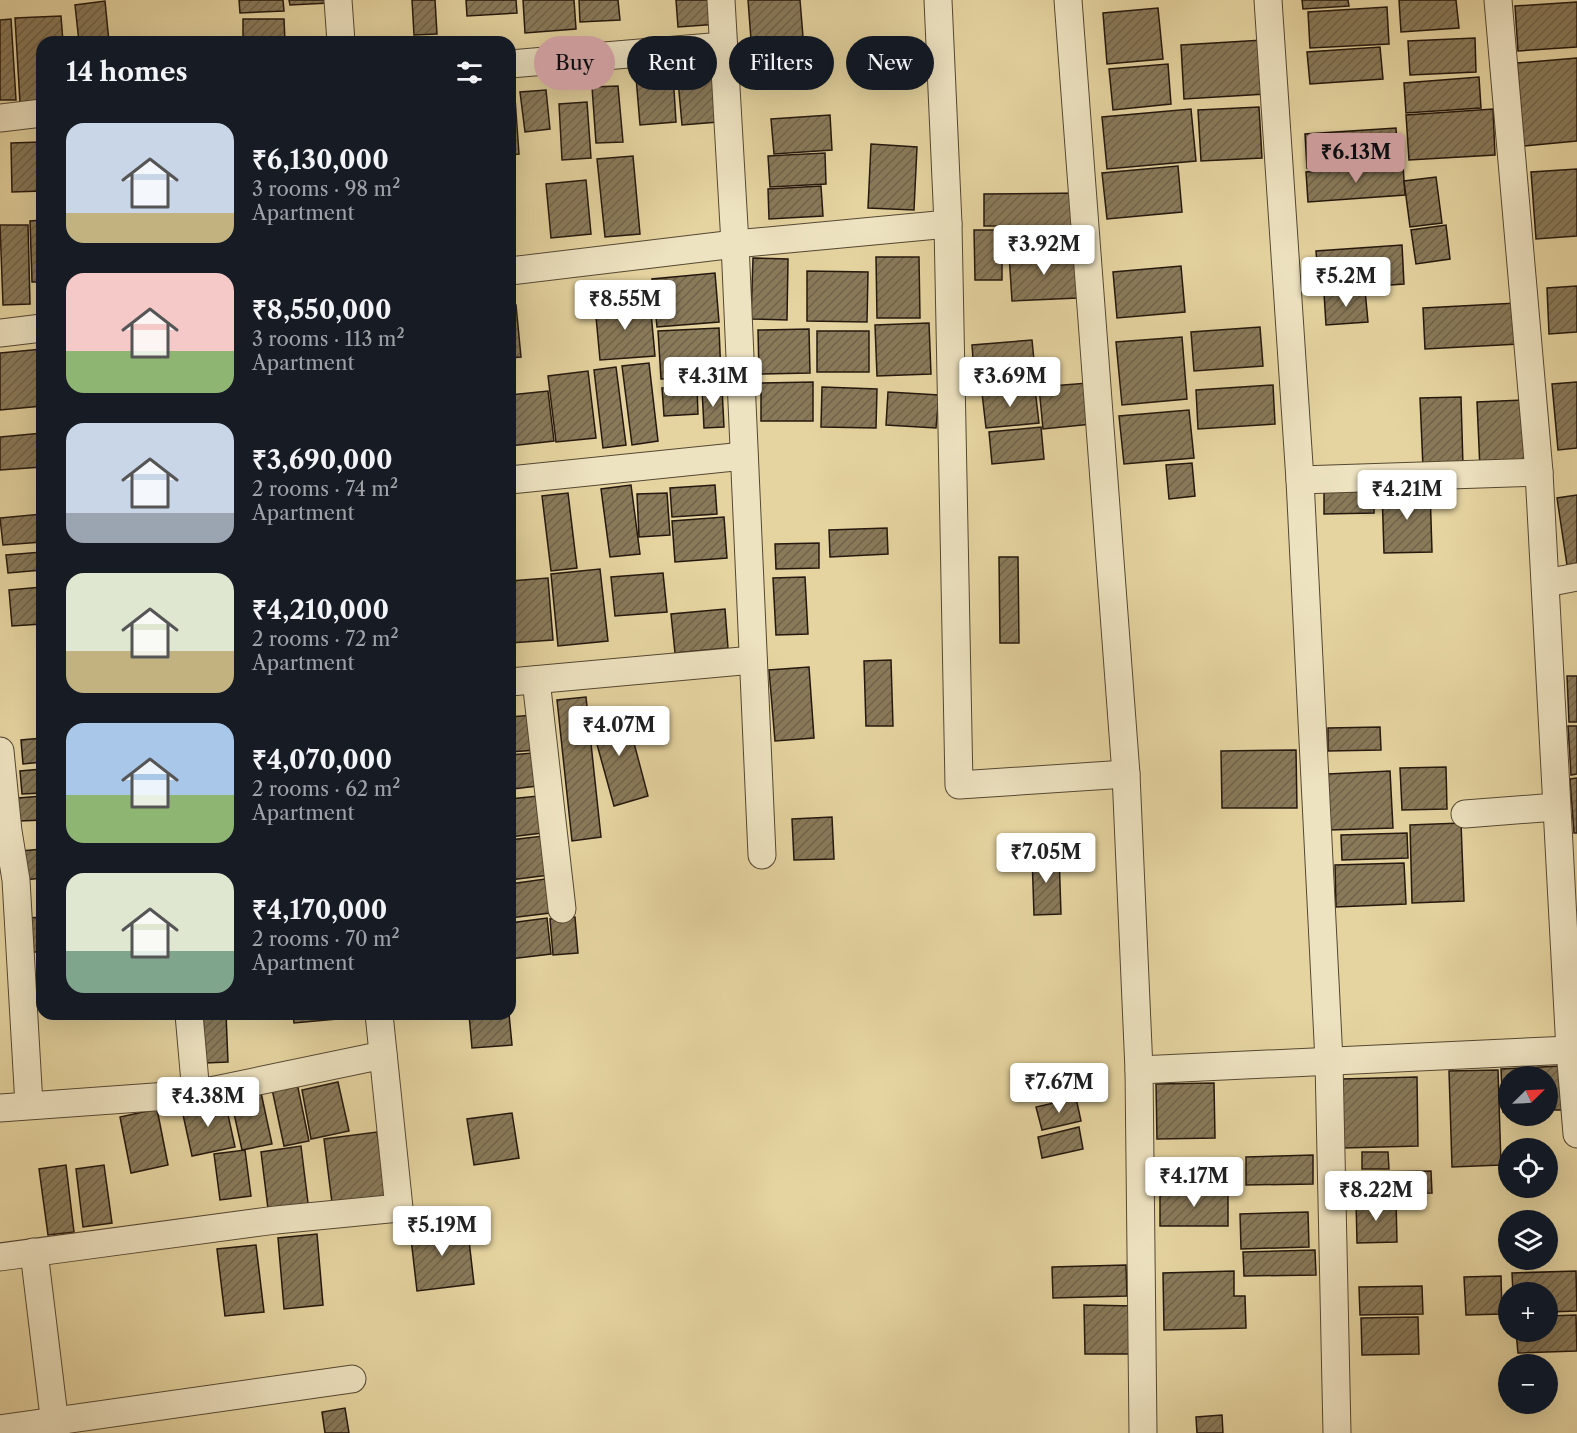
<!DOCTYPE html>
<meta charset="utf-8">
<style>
:root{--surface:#171b24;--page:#20242c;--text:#f1f3f6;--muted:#9ea1a6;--accent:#c59692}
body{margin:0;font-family:"Libre Caslon Text",serif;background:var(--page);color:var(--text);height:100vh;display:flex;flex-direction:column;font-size:22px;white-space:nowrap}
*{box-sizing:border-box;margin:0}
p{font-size:20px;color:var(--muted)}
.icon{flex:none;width:33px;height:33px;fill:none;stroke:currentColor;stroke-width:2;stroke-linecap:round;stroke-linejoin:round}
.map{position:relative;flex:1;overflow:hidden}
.drawer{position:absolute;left:36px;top:36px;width:480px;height:984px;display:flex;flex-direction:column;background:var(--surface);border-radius:18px;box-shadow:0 6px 24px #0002}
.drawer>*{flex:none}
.hud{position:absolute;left:534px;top:36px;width:570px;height:54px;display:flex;gap:12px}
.needle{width:39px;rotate:66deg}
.buttons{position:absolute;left:1498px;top:1066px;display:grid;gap:12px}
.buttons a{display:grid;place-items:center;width:60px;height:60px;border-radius:50%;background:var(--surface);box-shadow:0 6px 24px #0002;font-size:30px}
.price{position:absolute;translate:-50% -51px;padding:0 14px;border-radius:6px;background:#fff;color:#222;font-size:20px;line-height:39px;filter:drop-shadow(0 2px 3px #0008)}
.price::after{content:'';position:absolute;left:50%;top:36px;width:18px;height:14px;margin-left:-9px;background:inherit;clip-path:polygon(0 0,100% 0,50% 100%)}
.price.selected{background:var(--accent);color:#111}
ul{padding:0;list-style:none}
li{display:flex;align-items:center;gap:18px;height:150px;padding:0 30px}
li span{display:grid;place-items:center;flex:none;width:168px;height:120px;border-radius:18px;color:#555}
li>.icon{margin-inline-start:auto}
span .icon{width:72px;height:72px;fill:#fffc;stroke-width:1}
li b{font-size:26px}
h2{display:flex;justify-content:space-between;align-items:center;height:72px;padding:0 30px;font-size:26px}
.tag{padding:0 21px;border-radius:27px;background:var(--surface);box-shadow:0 6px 24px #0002;font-size:21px;line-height:54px}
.tag.selected{background:var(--accent);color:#111}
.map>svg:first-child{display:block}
.building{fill:url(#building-hatch);stroke:#25180e;stroke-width:1.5}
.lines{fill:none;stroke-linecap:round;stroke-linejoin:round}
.minor-casing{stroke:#554732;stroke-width:29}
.minor{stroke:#eee3c1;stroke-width:27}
</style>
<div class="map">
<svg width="1577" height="1433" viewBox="0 0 1577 1433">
<defs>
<pattern id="building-hatch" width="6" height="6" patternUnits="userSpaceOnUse" patternTransform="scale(1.5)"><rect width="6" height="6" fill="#897a5a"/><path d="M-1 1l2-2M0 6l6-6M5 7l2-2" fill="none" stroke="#706349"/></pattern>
</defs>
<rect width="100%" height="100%" fill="#e5d4a0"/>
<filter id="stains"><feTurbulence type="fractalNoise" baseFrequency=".00333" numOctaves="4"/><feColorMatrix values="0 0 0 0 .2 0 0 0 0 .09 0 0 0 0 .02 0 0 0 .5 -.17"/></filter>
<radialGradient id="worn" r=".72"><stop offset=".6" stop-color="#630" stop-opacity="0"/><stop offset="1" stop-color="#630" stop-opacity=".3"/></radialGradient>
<!-- building -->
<g class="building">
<path d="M239,0h44l1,11 -44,2z"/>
<path d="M289,0h40v3l-39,2z"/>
<path d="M412,0h23l2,34 -23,1z"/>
<path d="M466,0h50l1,13 -50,3z"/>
<path d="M523,0h51l2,29 -51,4z"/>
<path d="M579,0h39l2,20 -40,2z"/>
<path d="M676,0h42l1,24 -41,3z"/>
<path d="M748,0h52l4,49 -52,4z"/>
<path d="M1302,0h46l1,6 -46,3z"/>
<path d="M1399,0h57l3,28 -58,4z"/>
<path d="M105,1l4,41h-30l-4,-37z"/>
<path d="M1577,2v45l-59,4 -3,-45z"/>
<path d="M1387,7l2,37 -79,4 -2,-36z"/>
<path d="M1158,8l5,51 -56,5 -4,-51z"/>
<path d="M61,16l2,26h-21v60l-22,1 -5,-85z"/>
<path d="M11,19l5,81h-16v-80z"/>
<path d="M243,19h41l1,23h-42z"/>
<path d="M1475,38l1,34 -66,3 -2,-34z"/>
<path d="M1263,40l3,54 -82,5 -3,-54z"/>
<path d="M1380,47l3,32 -73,5 -3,-32z"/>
<path d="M1577,58v83l-53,5 -7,-83z"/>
<path d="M1168,64l3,40 -58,6 -4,-41z"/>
<path d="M714,67l4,55 -36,3 -5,-56z"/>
<path d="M673,74l3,48 -36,3 -4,-48z"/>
<path d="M1479,77l2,31 -75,5 -2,-30z"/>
<path d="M514,84l5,70 -9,1v-70z"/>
<path d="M618,86l5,56 -27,1 -4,-56z"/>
<path d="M546,90l4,39 -25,3 -5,-40z"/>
<path d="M587,102l4,56 -29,2 -3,-56z"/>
<path d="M1259,107l3,51 -61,3 -3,-51z"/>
<path d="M1191,109l5,52 -89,8 -5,-52z"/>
<path d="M1493,109l2,46 -86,5 -3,-45z"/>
<path d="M830,115l2,35 -58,4 -3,-35z"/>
<path d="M1396,128l2,34 -91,6 -2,-34z"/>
<path d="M41,142l1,49 -30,1 -1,-49z"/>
<path d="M871,144l46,3 -3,63 -46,-2z"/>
<path d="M825,153l1,31 -56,3 -2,-31z"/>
<path d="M633,156l7,78 -35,3 -8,-78z"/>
<path d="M1403,165l2,30 -97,7 -2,-30z"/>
<path d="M1178,166l4,46 -75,7 -5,-46z"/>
<path d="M1577,169v67l-41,3 -5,-67z"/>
<path d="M1436,177l6,46 -32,4 -6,-46z"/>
<path d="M586,180l5,54 -40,4 -5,-54z"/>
<path d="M821,186l2,30 -54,3 -1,-30z"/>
<path d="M1081,193v33h-97v-32z"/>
<path d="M42,220v62h-10l-2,-61z"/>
<path d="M0,225h28l2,79 -27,1z"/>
<path d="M1446,225l4,34 -34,5 -5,-34z"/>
<path d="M974,230h28v50h-27z"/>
<path d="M1402,245l2,39 -85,6 -3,-39z"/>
<path d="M1075,250l3,48 -66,3 -3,-47z"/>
<path d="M876,257h43l1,61h-43z"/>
<path d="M753,258l35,1 -1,61 -36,-1z"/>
<path d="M1181,266l4,46 -68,6 -4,-46z"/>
<path d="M807,271l61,1 -1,50 -60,-1z"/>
<path d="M715,273l4,49 -62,5 -5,-48z"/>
<path d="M1577,286v46l-28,2 -2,-46z"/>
<path d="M1365,290l3,32 -42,3 -2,-32z"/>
<path d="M650,302l5,54 -55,4 -5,-54z"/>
<path d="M1517,303l2,41 -94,5 -2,-41z"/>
<path d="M510,305h6l5,52 -11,1z"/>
<path d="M929,323l2,51 -54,2 -2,-51z"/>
<path d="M1260,327l3,39 -69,5 -3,-39z"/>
<path d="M719,328l2,48 -60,3 -3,-48z"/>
<path d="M809,329l1,44 -51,1 -1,-44z"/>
<rect x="817" y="331" width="52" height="41"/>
<path d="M1182,337l5,62 -65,6 -6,-63z"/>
<path d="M1032,340l4,40 -61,6 -3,-41z"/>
<path d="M42,349v57l-42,4v-57z"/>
<path d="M649,363l9,78 -26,4 -10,-79z"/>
<path d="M616,367l10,78 -23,3 -9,-78z"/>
<path d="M588,371l8,67 -40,4 -8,-66z"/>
<path d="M813,382v39h-52v-38z"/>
<path d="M1577,382v66l-19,2 -6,-66z"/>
<path d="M1088,383l4,41 -49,5 -4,-42z"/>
<path d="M1273,385l2,39 -77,5 -2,-39z"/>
<path d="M697,387l1,27 -34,2 -2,-28z"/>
<path d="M822,387l55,2 -1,39 -55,-1z"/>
<path d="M722,388l2,39 -20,1 -2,-39z"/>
<path d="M1035,389l4,34 -53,5 -4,-35z"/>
<path d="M548,391l6,50 -44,5v-51z"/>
<path d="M888,392l51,3 -3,33 -50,-3z"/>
<path d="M1461,397l2,69 -40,2 -3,-70z"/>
<path d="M1523,400l3,67 -46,2 -3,-67z"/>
<path d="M1189,410l5,48 -70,6 -5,-48z"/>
<path d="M1041,427l3,32 -52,5 -3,-32z"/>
<path d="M42,433v34l-42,3v-33z"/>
<path d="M1192,463l3,33 -26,3 -3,-34z"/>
<path d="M631,485l9,69 -30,3 -9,-68z"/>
<path d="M715,485l2,29 -45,3 -2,-29z"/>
<path d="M1430,489l2,63 -48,1 -2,-62z"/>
<path d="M1374,491v22l-50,1v-22z"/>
<path d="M568,493l9,75 -26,3 -9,-75z"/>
<path d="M667,493l3,42 -31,2 -2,-43z"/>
<path d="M1577,495v68l-10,2 -10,-67z"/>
<path d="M42,514v28l-39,3 -3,-27z"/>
<path d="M724,517l3,41 -52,4 -3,-41z"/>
<path d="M887,528l1,26 -58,3 -1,-27z"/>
<path d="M819,543v25l-43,1 -1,-25z"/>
<path d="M42,552v18l-34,3 -2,-18z"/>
<path d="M999,557h19l1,86h-19z"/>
<path d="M600,569l8,72 -50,5 -7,-72z"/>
<path d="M663,573l4,39 -52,4 -4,-39z"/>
<path d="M805,577l3,57 -32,1 -3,-57z"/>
<path d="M548,578l5,62 -43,3v-62z"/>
<path d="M42,587v37l-30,2 -3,-36z"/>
<path d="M725,609l3,39 -53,5 -4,-39z"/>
<path d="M891,660l2,66h-27l-2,-65z"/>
<path d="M809,667l5,71 -39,3 -6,-71z"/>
<path d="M1567,676h10v46h-8z"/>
<path d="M586,697l15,140 -29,4 -15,-141z"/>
<path d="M625,709l23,87 -34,10 -24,-87z"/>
<path d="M533,715l4,35 -27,2v-35z"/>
<path d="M1568,726h9v48l-6,1z"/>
<path d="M1380,727l1,23 -53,1v-23z"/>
<path d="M42,738v24l-19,2 -2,-24z"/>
<path d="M1296,750l1,58h-75l-1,-57z"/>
<path d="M533,753l4,33 -24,3 -3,-34z"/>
<path d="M1446,767l1,42 -45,1 -2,-42z"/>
<path d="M42,769v24l-20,1 -2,-23z"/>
<path d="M1390,771l3,57 -63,2 -2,-56z"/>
<path d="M1577,778v55h-3l-4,-54z"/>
<path d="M42,796v24l-22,1 -2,-23z"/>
<path d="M538,796l4,37 -32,4v-38z"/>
<path d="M832,817l2,42 -40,1 -2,-41z"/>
<path d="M1461,823l3,78 -52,2 -2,-78z"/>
<path d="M1407,833l1,25 -66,2 -1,-25z"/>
<path d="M543,836l6,39 -39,5v-40z"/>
<path d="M42,849v29l-18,2 -3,-29z"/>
<path d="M1059,854l2,60 -27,1 -2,-60z"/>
<path d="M1404,863l2,41 -70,3 -1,-42z"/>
<path d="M545,879l5,34 -40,5v-34z"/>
<path d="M42,917v35h-10l-3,-34z"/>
<path d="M575,917l3,36 -25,2 -3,-36z"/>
<path d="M547,918l4,36 -41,5v-36z"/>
<path d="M203,1014h23l2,48 -23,1z"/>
<path d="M293,1014h66v3l-65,6z"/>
<path d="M469,1014h40l3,31 -40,3z"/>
<path d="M1562,1066l2,44h-16v-33h-39v35h-6l-2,-43z"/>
<path d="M1498,1070l3,95 -49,2 -3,-96z"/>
<path d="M1417,1077l1,69 -74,2 -2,-69z"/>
<path d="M338,1082l11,49 -38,8 -9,-49z"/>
<path d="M297,1083l12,58 -25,5 -12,-57z"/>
<path d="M1214,1083l1,55 -58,1 -1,-55z"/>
<path d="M260,1088l12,56 -30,6 -12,-55z"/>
<path d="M1076,1098l5,23 -39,9 -6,-23z"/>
<path d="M225,1101l10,46 -43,9 -10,-46z"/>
<path d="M157,1109l11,56 -37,8 -11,-56z"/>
<path d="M512,1113l7,45 -45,7 -7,-46z"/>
<path d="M1079,1127l4,22 -41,9 -4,-21z"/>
<path d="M377,1132l9,65 -54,6 -8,-64z"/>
<path d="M301,1146l8,65 -40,6 -8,-65z"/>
<path d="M245,1150l6,46 -31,4 -6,-46z"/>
<path d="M1362,1152h26l1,17h-27z"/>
<path d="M1313,1155v29l-67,1v-28z"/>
<path d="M66,1165l8,67 -26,3 -9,-66z"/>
<path d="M104,1165l8,58 -29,4 -7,-58z"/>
<path d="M1431,1171l1,22 -71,1 -2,-22z"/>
<path d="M1160,1189l68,1v36h-68z"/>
<path d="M1396,1200l1,42 -40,1 -1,-42z"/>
<path d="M1308,1212l1,35 -68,2 -1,-35z"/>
<path d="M467,1223l7,61 -57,7 -7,-61z"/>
<path d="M317,1234l6,71 -39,4 -6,-71z"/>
<path d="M256,1245l8,67 -39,4 -8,-67z"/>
<path d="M1315,1250l1,25 -72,1 -1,-24z"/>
<path d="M1126,1265l1,31 -74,2 -1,-31z"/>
<path d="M1234,1271v25h11l1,32 -82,2 -1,-57z"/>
<path d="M1576,1271l1,40 -29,1v-19h-35l-1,-20z"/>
<path d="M1501,1276l1,38 -36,1 -2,-38z"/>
<path d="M1422,1286l1,28 -63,1 -1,-28z"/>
<path d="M1084,1305l49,1v48h-48z"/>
<path d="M1576,1315l1,36 -59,2 -2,-21h32v-16z"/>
<path d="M1418,1317l1,37 -57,1 -1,-37z"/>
<path d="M345,1408l4,25h-24l-3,-21z"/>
<path d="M1222,1415l1,18h-26l-1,-16z"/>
</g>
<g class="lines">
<!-- minor casing -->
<g class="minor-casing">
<g id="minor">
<path d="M338,0l3,42"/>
<path d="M721,0l14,244 27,611"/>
<path d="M938,0l10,224 11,561 167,-11"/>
<path d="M1068,0l58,774 13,296"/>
<path d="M1268,0l32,480 29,581 8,372"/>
<path d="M1498,0l41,472 31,578 7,84"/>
<path d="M510,64l213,-18"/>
<path d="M0,118l42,-5"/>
<path d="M510,271l225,-27 213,-20"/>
<path d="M0,333l42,-5"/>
<path d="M510,480l234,-24"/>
<path d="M1300,480l239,-8"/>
<path d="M1546,583l31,-6"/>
<path d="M536,680l26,229"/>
<path d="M510,682l243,-22"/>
<path d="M0,751l8,80 8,49 13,225"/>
<path d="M1465,814l91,-7"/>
<path d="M189,1014l7,80"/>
<path d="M0,1108l196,-14 187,-39"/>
<path d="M34,1252l22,181"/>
<path d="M0,1257l276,-37 123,-12 -20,-194"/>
<path d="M0,1429l352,-50"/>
<path d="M1143,1433l-4,-363 431,-20"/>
</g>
</g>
<!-- minor -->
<use href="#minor" class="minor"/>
</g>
<rect width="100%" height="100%" filter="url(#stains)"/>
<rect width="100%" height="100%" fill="url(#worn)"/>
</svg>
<div class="buttons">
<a><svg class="needle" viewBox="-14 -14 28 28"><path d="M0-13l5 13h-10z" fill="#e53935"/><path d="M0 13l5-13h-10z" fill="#9ea1a6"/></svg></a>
<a><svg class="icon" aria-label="locate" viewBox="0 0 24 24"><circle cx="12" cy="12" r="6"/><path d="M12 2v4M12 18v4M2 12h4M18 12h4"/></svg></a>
<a><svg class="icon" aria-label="layers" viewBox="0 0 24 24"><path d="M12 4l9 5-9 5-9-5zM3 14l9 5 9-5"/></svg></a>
<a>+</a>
<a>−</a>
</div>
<b class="price selected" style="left:1356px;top:184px">₹6.13M</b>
<b class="price" style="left:1044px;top:276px">₹3.92M</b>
<b class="price" style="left:1346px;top:308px">₹5.2M</b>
<b class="price" style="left:625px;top:331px">₹8.55M</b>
<b class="price" style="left:713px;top:408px">₹4.31M</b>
<b class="price" style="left:1010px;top:408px">₹3.69M</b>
<b class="price" style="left:1407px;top:521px">₹4.21M</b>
<b class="price" style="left:619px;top:757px">₹4.07M</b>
<b class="price" style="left:1046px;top:884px">₹7.05M</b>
<b class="price" style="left:1059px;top:1114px">₹7.67M</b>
<b class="price" style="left:208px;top:1128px">₹4.38M</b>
<b class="price" style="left:1194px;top:1208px">₹4.17M</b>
<b class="price" style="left:1376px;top:1222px">₹8.22M</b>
<b class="price" style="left:442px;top:1257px">₹5.19M</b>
<div class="hud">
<a class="tag selected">Buy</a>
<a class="tag">Rent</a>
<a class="tag">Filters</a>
<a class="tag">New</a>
</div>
<section class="drawer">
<h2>14 homes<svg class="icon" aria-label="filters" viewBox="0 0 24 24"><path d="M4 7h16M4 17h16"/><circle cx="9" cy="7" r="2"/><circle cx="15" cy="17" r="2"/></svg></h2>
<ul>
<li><span style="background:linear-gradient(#c9d6e8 75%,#c2b280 0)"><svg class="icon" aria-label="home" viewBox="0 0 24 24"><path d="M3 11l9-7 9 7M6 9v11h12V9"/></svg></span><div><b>₹6,130,000</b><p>3 rooms · 98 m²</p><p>Apartment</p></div></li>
<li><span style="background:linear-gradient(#f6c9c9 65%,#8fb573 0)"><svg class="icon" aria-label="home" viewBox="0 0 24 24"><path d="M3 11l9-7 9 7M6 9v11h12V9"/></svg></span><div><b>₹8,550,000</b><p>3 rooms · 113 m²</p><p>Apartment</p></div></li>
<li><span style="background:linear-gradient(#c9d6e8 75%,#9aa5b1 0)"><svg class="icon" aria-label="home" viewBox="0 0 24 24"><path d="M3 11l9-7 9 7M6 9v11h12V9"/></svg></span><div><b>₹3,690,000</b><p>2 rooms · 74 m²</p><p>Apartment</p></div></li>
<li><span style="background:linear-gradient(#dfe7d0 65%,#c2b280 0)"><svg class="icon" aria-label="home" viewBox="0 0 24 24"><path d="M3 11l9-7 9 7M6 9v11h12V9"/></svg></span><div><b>₹4,210,000</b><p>2 rooms · 72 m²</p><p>Apartment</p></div></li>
<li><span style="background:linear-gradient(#a9c7e8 60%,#8fb573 0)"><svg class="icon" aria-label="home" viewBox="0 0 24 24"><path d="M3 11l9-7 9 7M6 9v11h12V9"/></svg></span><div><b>₹4,070,000</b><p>2 rooms · 62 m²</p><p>Apartment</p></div></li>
<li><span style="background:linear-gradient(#dfe7d0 65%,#7fa58c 0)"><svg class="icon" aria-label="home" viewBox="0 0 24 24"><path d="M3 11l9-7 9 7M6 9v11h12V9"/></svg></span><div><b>₹4,170,000</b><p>2 rooms · 70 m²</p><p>Apartment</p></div></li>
</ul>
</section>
</div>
